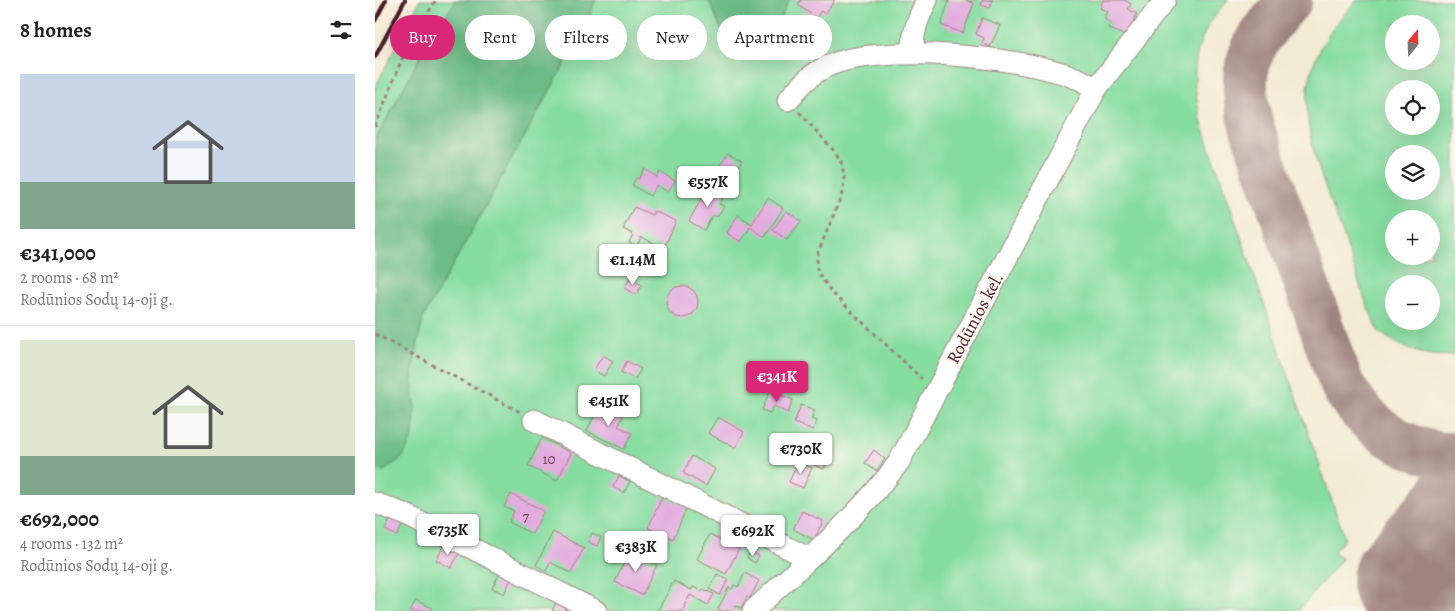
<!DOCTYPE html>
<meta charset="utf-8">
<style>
:root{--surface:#fff;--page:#f6f6f6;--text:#222;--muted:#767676;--line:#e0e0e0;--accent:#db2777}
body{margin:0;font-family:Alegreya,serif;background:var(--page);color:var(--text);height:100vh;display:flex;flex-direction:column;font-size:19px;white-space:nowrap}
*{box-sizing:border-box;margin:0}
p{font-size:16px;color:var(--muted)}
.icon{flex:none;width:28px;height:28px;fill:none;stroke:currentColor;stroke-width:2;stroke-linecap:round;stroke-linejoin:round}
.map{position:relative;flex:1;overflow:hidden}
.details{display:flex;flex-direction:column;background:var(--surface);width:375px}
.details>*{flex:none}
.banner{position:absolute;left:15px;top:15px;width:475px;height:45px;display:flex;gap:10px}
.needle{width:32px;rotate:19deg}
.controls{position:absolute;left:1010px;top:15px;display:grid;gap:10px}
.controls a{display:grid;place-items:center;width:55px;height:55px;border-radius:50%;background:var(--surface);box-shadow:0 5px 20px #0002;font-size:25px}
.price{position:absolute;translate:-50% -42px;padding:0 11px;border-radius:5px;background:#fff;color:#222;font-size:16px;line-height:32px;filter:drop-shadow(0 1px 2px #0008)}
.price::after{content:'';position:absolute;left:50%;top:30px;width:15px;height:11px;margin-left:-8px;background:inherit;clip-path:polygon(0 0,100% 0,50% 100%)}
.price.active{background:var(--accent);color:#fff}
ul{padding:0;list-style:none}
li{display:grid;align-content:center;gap:10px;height:265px;padding:0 20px}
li+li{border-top:1px solid var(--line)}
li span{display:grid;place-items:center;height:155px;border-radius:0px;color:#555}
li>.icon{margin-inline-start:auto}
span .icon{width:90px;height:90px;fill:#fffc;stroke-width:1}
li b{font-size:21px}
h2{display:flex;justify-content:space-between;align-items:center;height:60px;padding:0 20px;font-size:21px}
.chip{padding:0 18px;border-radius:22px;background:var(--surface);box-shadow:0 5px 20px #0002;font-size:18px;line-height:45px}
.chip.active{background:var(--accent);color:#fff}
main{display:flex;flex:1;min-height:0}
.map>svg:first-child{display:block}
.green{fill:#86dda0;stroke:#687e66;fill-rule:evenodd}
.forest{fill:#6cbc86;stroke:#5b6e58}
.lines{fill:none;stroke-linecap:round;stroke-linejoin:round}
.taxiway{stroke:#9e847f;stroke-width:45}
.runway{stroke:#9e847f;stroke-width:114}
.building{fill:#e2acdf}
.minor-casing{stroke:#9e847f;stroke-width:23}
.path{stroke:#9e847f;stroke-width:3;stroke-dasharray:4 4;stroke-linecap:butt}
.minor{stroke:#fff;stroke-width:21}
.rail{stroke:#4a1f2b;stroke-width:4}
.labels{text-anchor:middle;stroke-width:4;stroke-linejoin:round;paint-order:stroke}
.number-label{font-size:15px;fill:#704258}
.street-label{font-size:18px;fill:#4a1f2b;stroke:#fbf7ec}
</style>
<main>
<section class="details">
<h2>8 homes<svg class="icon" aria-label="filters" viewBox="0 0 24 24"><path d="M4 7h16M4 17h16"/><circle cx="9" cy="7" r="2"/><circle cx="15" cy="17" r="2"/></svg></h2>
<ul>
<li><span style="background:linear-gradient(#c9d6e8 70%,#7fa58c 0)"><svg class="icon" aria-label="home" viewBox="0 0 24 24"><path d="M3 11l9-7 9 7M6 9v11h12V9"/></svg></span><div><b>€341,000</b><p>2 rooms · 68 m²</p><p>Rodūnios Sodų 14-oji g.</p></div></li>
<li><span style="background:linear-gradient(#dfe7d0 75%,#7fa58c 0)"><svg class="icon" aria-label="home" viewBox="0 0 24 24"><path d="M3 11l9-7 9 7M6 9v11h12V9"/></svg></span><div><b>€692,000</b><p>4 rooms · 132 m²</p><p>Rodūnios Sodų 14-oji g.</p></div></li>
</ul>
</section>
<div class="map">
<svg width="1080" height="611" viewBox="0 0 1080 611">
<rect width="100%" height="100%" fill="#fbf7ec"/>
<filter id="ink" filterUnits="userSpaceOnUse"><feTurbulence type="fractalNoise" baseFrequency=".02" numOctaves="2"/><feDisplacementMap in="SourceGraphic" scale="10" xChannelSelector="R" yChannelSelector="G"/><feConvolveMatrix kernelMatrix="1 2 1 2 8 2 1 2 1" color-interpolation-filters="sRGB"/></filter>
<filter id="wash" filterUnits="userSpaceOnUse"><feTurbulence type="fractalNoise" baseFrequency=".0096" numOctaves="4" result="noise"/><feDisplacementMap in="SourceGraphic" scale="20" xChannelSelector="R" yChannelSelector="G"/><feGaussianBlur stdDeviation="1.12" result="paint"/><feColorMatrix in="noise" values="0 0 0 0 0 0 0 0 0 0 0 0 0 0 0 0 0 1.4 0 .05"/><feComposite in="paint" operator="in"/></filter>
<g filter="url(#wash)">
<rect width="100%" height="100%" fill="#f3ead3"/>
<!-- green -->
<g class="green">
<path d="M45,0h36l-31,48 -50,93v-53z"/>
<path d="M220,0h112l55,58 27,-58h439c-5,7 -12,14 -17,21 -22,34 -18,69 -8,106l142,412 -12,13 9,7 -44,52h-923v-140l10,-1 30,-64 -3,-33 11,-55 163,-292z"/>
<path d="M982,0h98v355c-32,3 -50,-6 -76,-23 -16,-31 -25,-68 -37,-100 -23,-63 -56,-130 -16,-193 8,-14 20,-27 31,-39zM1019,24h37v37h-37zM1019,89h37v37h-37zM1019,154h37v37h-37zM1019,219h37v37h-37zM1019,284h37v37h-37z"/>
</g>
<!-- forest -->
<g class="forest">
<path d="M81,0h139l-9,26 -163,292 -11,55 3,33 -2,31 -11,21 -17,12 -10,1v-330l50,-93z"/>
<path d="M332,0h82l-27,58 -37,-19 -14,-34z"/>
</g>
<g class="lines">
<!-- taxiway -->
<g class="taxiway">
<path d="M915,0c-41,47 -54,64 -38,128l84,241c3,8 6,17 11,24 24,37 64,62 108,62"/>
<path d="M1080,463c-4,7 -8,14 -11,21 -15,31 -4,68 11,97"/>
</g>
<!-- runway -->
<path class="runway" d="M1034,581l46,-53"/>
</g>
<g id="blocks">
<!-- building -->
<g class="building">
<path d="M426,0h34l-10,14 -4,-3 -5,7 -18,-13z"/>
<path d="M574,0h17l8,3 -11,30 -22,-8z"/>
<path d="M608,0h10l-3,8 -9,-3z"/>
<path d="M728,0h21l7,4 -3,5 9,5 -11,22 -18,-8 3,-5 -7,-4 4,-7 -8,-4z"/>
<path d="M607,18l18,7 -10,22 -8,-4 2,-5 -8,-4z"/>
<path d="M353,153l14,8 -12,20 -14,-9z"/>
<path d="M270,169l12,8 3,-5 15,9 -7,11 -11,-7 -7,11 -18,-11 4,-7 3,1z"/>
<path d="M334,185l16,9 -6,10 5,2 -7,11 -4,-2 -9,15 -15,-9z"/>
<path d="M393,198l15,10 -18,29 -15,-10 -9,15 -14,-9 11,-18 14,9z"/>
<path d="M259,207l18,8 2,-4 22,10 -12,27 -23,-11 -4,9 -8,-3 4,-9 -10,-5z"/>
<path d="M411,211l15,10 -14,19 -14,-10z"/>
<path d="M255,278l12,7 -6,10 -12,-7z"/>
<circle cx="307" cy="302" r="16"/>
<path d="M228,355l10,6 -9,15 -10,-6z"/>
<path d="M252,361l14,8 -6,10 -14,-7z"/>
<path d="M395,391l23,9 -5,13 -14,-7 -4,7 -8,-3z"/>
<path d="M225,404l23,12 -5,10 14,7 -8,16 -37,-18z"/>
<path d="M426,405l14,5 -4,9 6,2 -4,9 -19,-7z"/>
<path d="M343,417l26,15 -9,16 -27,-15z"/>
<path d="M167,438l29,15 -14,28 -29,-15z"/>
<path d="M447,447l10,4 -8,18 -10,-4z"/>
<path d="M499,450l11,9 -9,12 -11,-8z"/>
<path d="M317,456l23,13 -9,17 -23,-13z"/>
<path d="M423,462l14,6 -9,20 -14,-6z"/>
<path d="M244,476l11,5 -6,12 -11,-6z"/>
<path d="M136,494l33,17 -12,23 -23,-12 5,-11 -10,-4z"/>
<path d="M287,497l25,10 -14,32 -25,-11z"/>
<path d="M427,511l21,10 -9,19 -21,-11z"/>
<path d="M16,518l12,6 -6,12 -12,-6z"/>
<path d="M178,532l31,16 -13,25 -21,-11 -4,9 -10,-6z"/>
<path d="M217,533l9,4 -4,9 -9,-4z"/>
<path d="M335,534l29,15 -13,25 -29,-15z"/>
<path d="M70,544l15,8 -9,16 -15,-8z"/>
<path d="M376,551l8,5 -4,7 -8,-5z"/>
<path d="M254,552l28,13 -15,30 -27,-13z"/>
<path d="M125,573l11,6 -7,15 -12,-6z"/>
<path d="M370,573l14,8 -9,17 -3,-1 -6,11 -5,-3 -3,6h-11l-4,-2 11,-22 3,2 2,-4 4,2z"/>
<path d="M342,574l11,6 -8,15 -11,-6z"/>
<path d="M299,581l17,9 2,-3 8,4 2,-2 11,5 -6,11 -18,-10 -6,11 1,1 -2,4h-24l-1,-1z"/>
<path d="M41,600l16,8 -1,3h-21z"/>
<path d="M181,603l10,5 -1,3h-13z"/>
</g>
</g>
</g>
<g filter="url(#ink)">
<use href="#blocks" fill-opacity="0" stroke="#9e847f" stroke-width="1"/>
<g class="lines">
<!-- minor casing -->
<g class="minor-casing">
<g id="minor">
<path d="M538,53c-1,-20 5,-35 14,-53"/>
<path d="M413,100c12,-14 22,-26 40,-34 52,-23 195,-10 248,12 7,2 13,7 20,11"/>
<path d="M159,420l274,138"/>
<path d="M0,503l29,11 192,97"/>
<path d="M378,611c51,-48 104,-93 146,-149l197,-373 69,-89"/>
</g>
</g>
<!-- path -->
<g class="path">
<path d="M424,112l37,41 5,9 3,12v10l-3,13 -24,58v16l15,22 90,86"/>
<path d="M0,127l33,-83 28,-44"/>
<path d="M0,334l145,78"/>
</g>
<!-- minor -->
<use href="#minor" class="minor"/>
<!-- rail -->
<g class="rail">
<path d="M0,21l11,-21"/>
<path d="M0,57l30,-57"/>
</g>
</g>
</g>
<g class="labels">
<!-- number labels -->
<g class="number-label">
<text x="174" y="464">10</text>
<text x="151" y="522">7</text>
</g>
<!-- street labels -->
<g class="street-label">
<text transform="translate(600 318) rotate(-62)" y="6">Rodūnios kel.</text>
</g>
</g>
</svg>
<div class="controls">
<a><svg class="needle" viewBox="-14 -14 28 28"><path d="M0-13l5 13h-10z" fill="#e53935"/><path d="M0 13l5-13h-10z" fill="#767676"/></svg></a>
<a><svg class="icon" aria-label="locate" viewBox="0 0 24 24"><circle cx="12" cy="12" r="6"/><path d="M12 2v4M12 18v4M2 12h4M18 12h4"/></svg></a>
<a><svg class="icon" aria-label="layers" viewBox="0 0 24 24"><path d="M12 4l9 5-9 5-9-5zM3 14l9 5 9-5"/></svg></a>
<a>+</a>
<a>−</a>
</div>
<b class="price" style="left:333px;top:208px">€557K</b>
<b class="price" style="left:258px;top:286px">€1.14M</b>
<b class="price active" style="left:402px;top:403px">€341K</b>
<b class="price" style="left:234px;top:427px">€451K</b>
<b class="price" style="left:426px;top:475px">€730K</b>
<b class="price" style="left:73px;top:556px">€735K</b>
<b class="price" style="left:378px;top:557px">€692K</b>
<b class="price" style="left:261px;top:573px">€383K</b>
<div class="banner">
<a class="chip active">Buy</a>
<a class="chip">Rent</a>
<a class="chip">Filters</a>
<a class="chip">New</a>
<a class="chip">Apartment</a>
</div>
</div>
</main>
